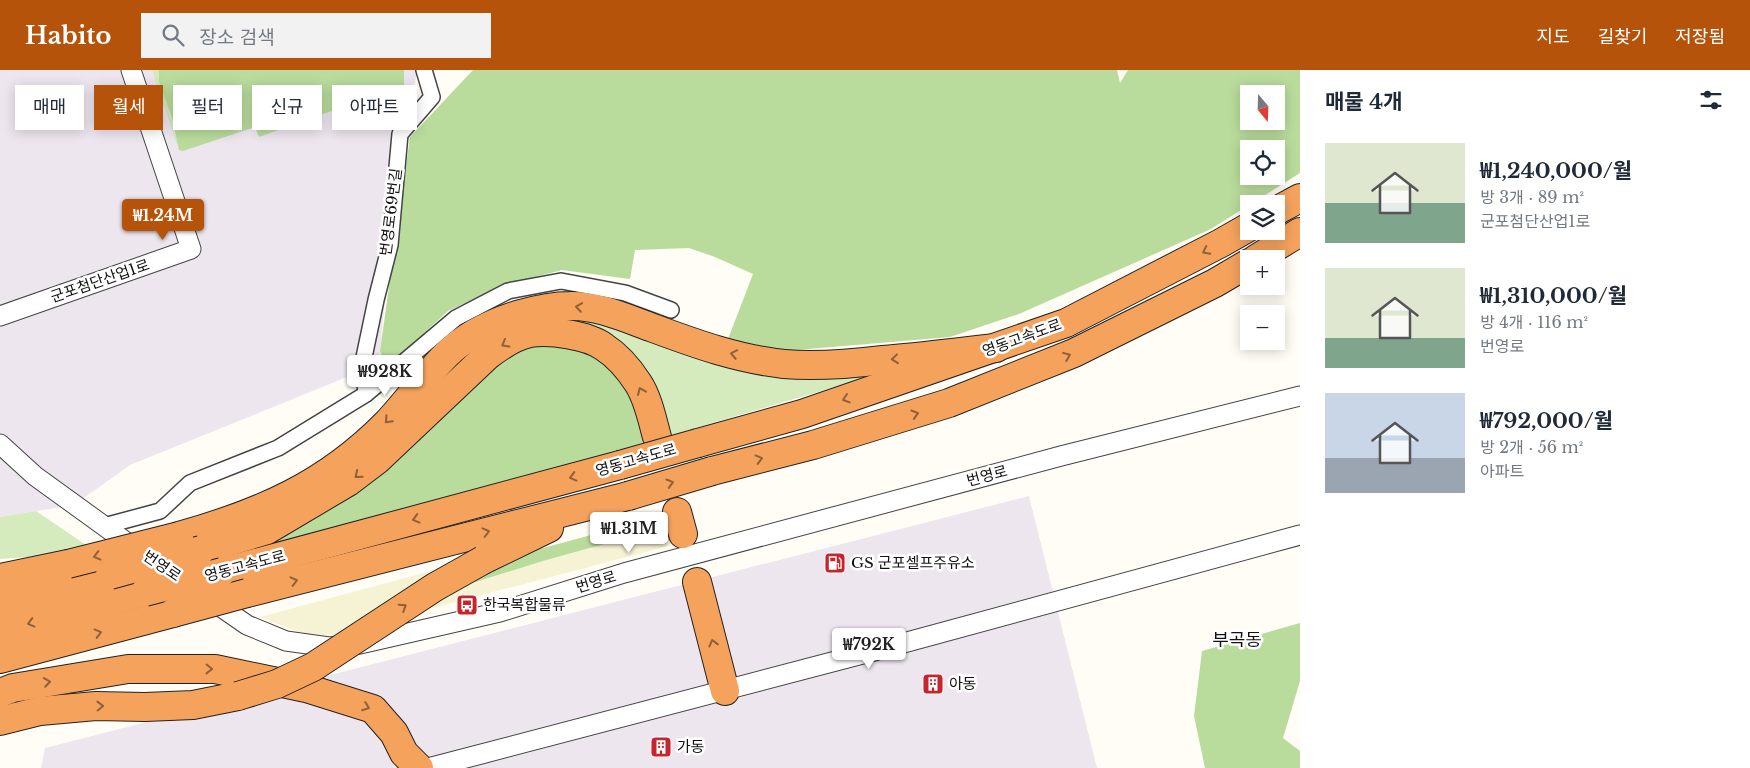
<!DOCTYPE html>
<html lang="ko">
<meta charset="utf-8">
<style>
:root{--surface:#fff;--page:#f2f2f3;--text:#1f2937;--muted:#747a83;--accent:#b45309}
body{margin:0;font-family:"Libre Baskerville","Noto Sans KR",serif;background:var(--page);color:var(--text);height:100vh;display:flex;flex-direction:column;font-size:19px;white-space:nowrap}
*{box-sizing:border-box;margin:0}
p{font-size:16px;color:var(--muted)}
.icon{flex:none;width:28px;height:28px;fill:none;stroke:currentColor;stroke-width:2;stroke-linecap:round;stroke-linejoin:round}
.map{position:relative;flex:1;overflow:hidden}
.drawer{display:flex;flex-direction:column;background:var(--surface);width:450px}
.drawer>*{flex:none}
.banner{position:absolute;left:15px;top:15px;width:475px;height:45px;display:flex;gap:10px}
.needle{width:32px;rotate:161deg}
.fabs{position:absolute;left:1240px;top:15px;display:grid;gap:10px}
.fabs a{display:grid;place-items:center;width:45px;height:45px;border-radius:0px;background:var(--surface);box-shadow:0 2px 12px #0003;font-size:25px}
.price{position:absolute;translate:-50% -42px;padding:0 11px;border-radius:5px;background:#fff;color:#222;font-size:16px;line-height:32px;filter:drop-shadow(0 1px 2px #0008)}
.price::after{content:'';position:absolute;left:50%;top:30px;width:15px;height:11px;margin-left:-8px;background:inherit;clip-path:polygon(0 0,100% 0,50% 100%)}
.price.current{background:var(--accent);color:#fff}
ul{padding:0;list-style:none}
li{display:flex;align-items:center;gap:15px;height:125px;padding:0 25px}
li span{display:grid;place-items:center;flex:none;width:140px;height:100px;border-radius:0px;color:#555}
li>.icon{margin-inline-start:auto}
span .icon{width:60px;height:60px;fill:#fffc;stroke-width:1}
li b{font-size:21px}
h2{display:flex;justify-content:space-between;align-items:center;height:60px;padding:0 25px;font-size:21px}
.pill{padding:0 18px;border-radius:0px;background:var(--surface);box-shadow:0 2px 12px #0003;font-size:18px;line-height:45px}
.pill.current{background:var(--accent);color:#fff}
header{display:flex;align-items:center;gap:30px;box-sizing:border-box;height:70px;padding:0 25px;background:var(--accent);color:#fff}
header strong{font-size:24px}
nav{display:flex;gap:28px;margin-inline-start:auto;font-size:18px}
.search{width:350px;height:45px;background:var(--page);display:flex;align-items:center;gap:12px;box-sizing:border-box;padding:0 18px;border-radius:0px;color:var(--muted);font-size:19px}
main{display:flex;flex:1;min-height:0}
.map>svg:first-child{display:block}
.industrial{fill:#eee6ef}
.farmland{fill:#f6f3d4}
.green{fill:#d5ebbd}
.forest{fill:#b9dc9c;fill-rule:evenodd}
.lines{fill:none;stroke-linecap:round;stroke-linejoin:round}
.minor-casing{stroke:#444;stroke-width:18}
.tertiary-casing{stroke:#444;stroke-width:21}
.motorway-casing{stroke:#222;stroke-width:30}
.minor{stroke:#fff;stroke-width:15}
.tertiary{stroke:#fff;stroke-width:19}
.motorway{stroke:#f5a25d;stroke-width:28}
.motorway-bridge-casing{stroke:#222;stroke-width:30;stroke-linecap:butt}
.motorway-bridge{stroke:#f5a25d;stroke-width:28}
.oneway{stroke:#8e613b}
.labels{text-anchor:middle;stroke-width:5;stroke-linejoin:round;paint-order:stroke}
.street-label{font-size:15px;fill:#111;stroke:#fff}
.poi-label{font-size:15px;fill:#111;stroke:#fff;text-anchor:start}
.quarter-label{font-size:18px;fill:#111;stroke:#fff}
</style>
<header>
<strong>Habito</strong>
<div class="search"><svg class="icon" aria-label="search" viewBox="0 0 24 24"><circle cx="10" cy="10" r="6"/><path d="M15 15l6 6"/></svg>장소 검색</div>
<nav><a>지도</a><a>길찾기</a><a>저장됨</a></nav>
</header>
<main>
<div class="map">
<svg width="1300" height="698" viewBox="0 0 1300 698">
<rect width="100%" height="100%" fill="#fffdf5"/>
<!-- industrial -->
<g class="industrial">
<path d="M0,0h417l-7,41 -10,23 -21,230 -249,101 -56,40 -74,12z"/>
<path d="M1029,426l68,272h-1056l4,-20z"/>
</g>
<!-- farmland -->
<path class="farmland" d="M672,455l4,19 -236,62 -93,27 -22,3 -23,-3 -42,-16 208,-56 68,-11 -58,24 -36,19 101,-32z"/>
<!-- green -->
<g class="green">
<path d="M152,0h7l20,80z"/>
<path d="M580,247l299,57 -214,63 -111,-117z"/>
<path d="M36,441l50,34 -28,10 -58,4v-42z"/>
</g>
<!-- forest -->
<g class="forest">
<path d="M159,0h245v15l-145,52 -4,-10 -72,24 -4,-1 -7,-32 -13,-37z"/>
<path d="M473,0h644l3,13 8,-13h172v103l-49,31h-2v1l-38,24 -192,85 -69,23 -165,14 -57,-12 25,-65 -38,-17 -26,-9 -54,2 -5,29 -68,-9 -58,15 -56,26 -62,57 -6,-17 30,-214zM1249,24h27v27h-27zM1249,79h27v27h-27z"/>
<path d="M538,272l58,9 21,16 33,73 -25,10 -389,105 -1,-6 258,-188z"/>
<path d="M668,444l4,11 -129,36 -106,33 41,-20 58,-24z"/>
<path d="M1300,553v58l-17,57 17,13v17h-95l-11,-52 8,-65z"/>
</g>
<g class="lines">
<!-- minor casing -->
<g class="minor-casing">
<g id="minor">
<path d="M366,324l-3,-32 13,-62 14,-55 10,-111 32,-37 -8,-27"/>
<path d="M104,456l56,-15 30,-28 88,-35 88,-54 90,-76 52,-27 53,-10 64,12 46,17"/>
</g>
</g>
<!-- tertiary casing -->
<g class="tertiary-casing">
<g id="tertiary">
<path d="M0,246l191,-67 -60,-179"/>
<path d="M0,374l35,32 105,76"/>
<path d="M208,528l39,27 39,16 43,6 31,-3 140,-32 124,-39 437,-117 239,-60"/>
<path d="M428,698l446,-117 426,-116"/>
</g>
</g>
<!-- motorway casing -->
<g class="motorway-casing">
<g id="motorway">
<path d="M1276,141l24,-13"/>
<path d="M1256,189l44,-27"/>
<path d="M698,373l104,-29 264,-91 155,-80 28,-16"/>
<path d="M712,401l101,-26 136,-42 125,-50 141,-70 34,-20"/>
<path d="M677,442l6,22"/>
<path d="M179,466c82,-23 147,-51 208,-113 21,-22 38,-47 59,-68 19,-19 46,-32 71,-40 17,-5 35,-9 53,-9 27,-1 58,13 83,22 43,16 85,31 131,36 33,3 66,0 99,-4 38,-3 75,-8 113,-12"/>
<path d="M201,480l66,-20 81,-48 29,-22 110,-104c13,-10 27,-20 43,-23 20,-3 58,2 74,14 14,9 25,22 34,36 10,15 14,36 19,54"/>
<path d="M483,490l66,-32"/>
<path d="M222,502l398,-107"/>
<path d="M0,508l68,-14"/>
<path d="M697,512l28,109"/>
<path d="M247,523l381,-97"/>
<path d="M0,533l110,-28"/>
<path d="M0,561l145,-39"/>
<path d="M0,589l173,-46"/>
<path d="M0,623l13,-5 115,-19h87l91,19 67,21 21,24 10,20 15,15"/>
<path d="M0,651l40,-10 56,-5 49,1 48,-2 45,-9"/>
</g>
</g>
<!-- minor -->
<use href="#minor" class="minor"/>
<!-- tertiary -->
<use href="#tertiary" class="tertiary"/>
<!-- motorway -->
<use href="#motorway" class="motorway"/>
<!-- motorway-bridge casing -->
<g class="motorway-bridge-casing">
<g id="motorway-bridge">
<path d="M620,395l78,-22"/>
<path d="M628,426l84,-25"/>
<path d="M68,494l111,-28"/>
<path d="M110,505l91,-25"/>
<path d="M145,522l77,-20"/>
<path d="M173,543l74,-20"/>
<path d="M238,626l39,-12 36,-17 122,-80 48,-27"/>
</g>
</g>
<!-- motorway-bridge -->
<use href="#motorway-bridge" class="motorway-bridge"/>
</g>
<!-- one-way arrows -->
<defs><path id="oneway-chevron" d="M-2-3.5L2.5 0L-2 3.5" fill="none" stroke-width="1.6" stroke-linecap="round" stroke-linejoin="round" transform="scale(1.25)"/></defs>
<g class="oneway">
<use href="#oneway-chevron" transform="translate(1206 181) rotate(153)"/>
<use href="#oneway-chevron" transform="translate(579 237) rotate(-171)"/>
<use href="#oneway-chevron" transform="translate(505 274) rotate(150)"/>
<use href="#oneway-chevron" transform="translate(734 284) rotate(-169)"/>
<use href="#oneway-chevron" transform="translate(1067 286) rotate(-22)"/>
<use href="#oneway-chevron" transform="translate(895 289) rotate(174)"/>
<use href="#oneway-chevron" transform="translate(641 321) rotate(-113)"/>
<use href="#oneway-chevron" transform="translate(846 329) rotate(161)"/>
<use href="#oneway-chevron" transform="translate(915 344) rotate(-17)"/>
<use href="#oneway-chevron" transform="translate(388 350) rotate(133)"/>
<use href="#oneway-chevron" transform="translate(759 389) rotate(-15)"/>
<use href="#oneway-chevron" transform="translate(358 405) rotate(141)"/>
<use href="#oneway-chevron" transform="translate(573 407) rotate(165)"/>
<use href="#oneway-chevron" transform="translate(670 413) rotate(-16)"/>
<use href="#oneway-chevron" transform="translate(416 449) rotate(165)"/>
<use href="#oneway-chevron" transform="translate(486 462) rotate(-14)"/>
<use href="#oneway-chevron" transform="translate(97 486) rotate(166)"/>
<use href="#oneway-chevron" transform="translate(294 511) rotate(-14)"/>
<use href="#oneway-chevron" transform="translate(403 537) rotate(-33)"/>
<use href="#oneway-chevron" transform="translate(31 553) rotate(165)"/>
<use href="#oneway-chevron" transform="translate(98 563) rotate(-15)"/>
<use href="#oneway-chevron" transform="translate(713 573) rotate(-104)"/>
<use href="#oneway-chevron" transform="translate(209 599) rotate(1)"/>
<use href="#oneway-chevron" transform="translate(47 612) rotate(-9)"/>
<use href="#oneway-chevron" transform="translate(100 636) rotate(-1)"/>
<use href="#oneway-chevron" transform="translate(366 637) rotate(21)"/>
</g>
<!-- icons -->
<defs>
<g id="fuel-square" transform="scale(1.125)"><rect x="-9" y="-9" width="18" height="18" rx="4" fill="#c4262e" stroke="#fff"/><path d="M-5.5-6h7V0h2V4h1.3V-2.5L3-4.5l.8-.8L6-3V5H2.5V1h-1V6h-7ZM-4.2-4.7v3.2H.2V-4.7Z" fill="#fff"/></g>
<g id="bus-square" transform="scale(1.125)"><rect x="-9" y="-9" width="18" height="18" rx="4" fill="#c4262e" stroke="#fff"/><path d="M-5-6H5V4H4V6H2V4H-2V6H-4V4H-5ZM-3.5-4V0h7V-4ZM-3.5 1.2v1.5H-2V1.2ZM2 1.2v1.5H3.5V1.2Z" fill="#fff"/></g>
<g id="building-square" transform="scale(1.125)"><rect x="-9" y="-9" width="18" height="18" rx="4" fill="#c4262e" stroke="#fff"/><path d="M-4-6H4V6H1V3H-1V6H-4ZM-2.5-4.3h1.7v1.8h-1.7ZM.8-4.3h1.7v1.8H.8ZM-2.5-1h1.7V.8h-1.7ZM.8-1h1.7V.8H.8Z" fill="#fff"/></g>
</defs>
<g fill-rule="evenodd">
<use href="#fuel-square" x="835" y="493"/>
<use href="#bus-square" x="467" y="535"/>
<use href="#building-square" x="933" y="614"/>
<use href="#building-square" x="661" y="677"/>
</g>
<g class="labels">
<!-- street labels -->
<g class="street-label">
<text transform="translate(391 142) rotate(-83)" y="5">번영로69번길</text>
<text transform="translate(100 211) rotate(-19)" y="5">군포첨단산업1로</text>
<text transform="translate(1022 268) rotate(-20)" y="5">영동고속도로</text>
<text transform="translate(636 390) rotate(-16)" y="5">영동고속도로</text>
<text transform="translate(987 406) rotate(-15)" y="5">번영로</text>
<text transform="translate(162 496) rotate(34)" y="5">번영로</text>
<text transform="translate(245 496) rotate(-15)" y="5">영동고속도로</text>
<text transform="translate(596 512) rotate(-17)" y="5">번영로</text>
</g>
<!-- poi labels -->
<g class="poi-label">
<text x="851" y="498">GS 군포셀프주유소</text>
<text x="483" y="540">한국복합물류</text>
<text x="949" y="619">아동</text>
<text x="677" y="682">가동</text>
</g>
<!-- quarter labels -->
<g class="quarter-label">
<text x="1237" y="576">부곡동</text>
</g>
</g>
</svg>
<div class="fabs">
<a><svg class="needle" viewBox="-14 -14 28 28"><path d="M0-13l5 13h-10z" fill="#e53935"/><path d="M0 13l5-13h-10z" fill="#747a83"/></svg></a>
<a><svg class="icon" aria-label="locate" viewBox="0 0 24 24"><circle cx="12" cy="12" r="6"/><path d="M12 2v4M12 18v4M2 12h4M18 12h4"/></svg></a>
<a><svg class="icon" aria-label="layers" viewBox="0 0 24 24"><path d="M12 4l9 5-9 5-9-5zM3 14l9 5 9-5"/></svg></a>
<a>+</a>
<a>−</a>
</div>
<b class="price current" style="left:163px;top:171px">₩1.24M</b>
<b class="price" style="left:385px;top:327px">₩928K</b>
<b class="price" style="left:629px;top:484px">₩1.31M</b>
<b class="price" style="left:869px;top:600px">₩792K</b>
<div class="banner">
<a class="pill">매매</a>
<a class="pill current">월세</a>
<a class="pill">필터</a>
<a class="pill">신규</a>
<a class="pill">아파트</a>
</div>
</div>
<section class="drawer">
<h2>매물 4개<svg class="icon" aria-label="filters" viewBox="0 0 24 24"><path d="M4 7h16M4 17h16"/><circle cx="9" cy="7" r="2"/><circle cx="15" cy="17" r="2"/></svg></h2>
<ul>
<li><span style="background:linear-gradient(#dfe7d0 60%,#7fa58c 0)"><svg class="icon" aria-label="home" viewBox="0 0 24 24"><path d="M3 11l9-7 9 7M6 9v11h12V9"/></svg></span><div><b>₩1,240,000/월</b><p>방 3개 · 89 m²</p><p>군포첨단산업1로</p></div></li>
<li><span style="background:linear-gradient(#dfe7d0 70%,#7fa58c 0)"><svg class="icon" aria-label="home" viewBox="0 0 24 24"><path d="M3 11l9-7 9 7M6 9v11h12V9"/></svg></span><div><b>₩1,310,000/월</b><p>방 4개 · 116 m²</p><p>번영로</p></div></li>
<li><span style="background:linear-gradient(#c9d6e8 65%,#9aa5b1 0)"><svg class="icon" aria-label="home" viewBox="0 0 24 24"><path d="M3 11l9-7 9 7M6 9v11h12V9"/></svg></span><div><b>₩792,000/월</b><p>방 2개 · 56 m²</p><p>아파트</p></div></li>
</ul>
</section>
</main>
